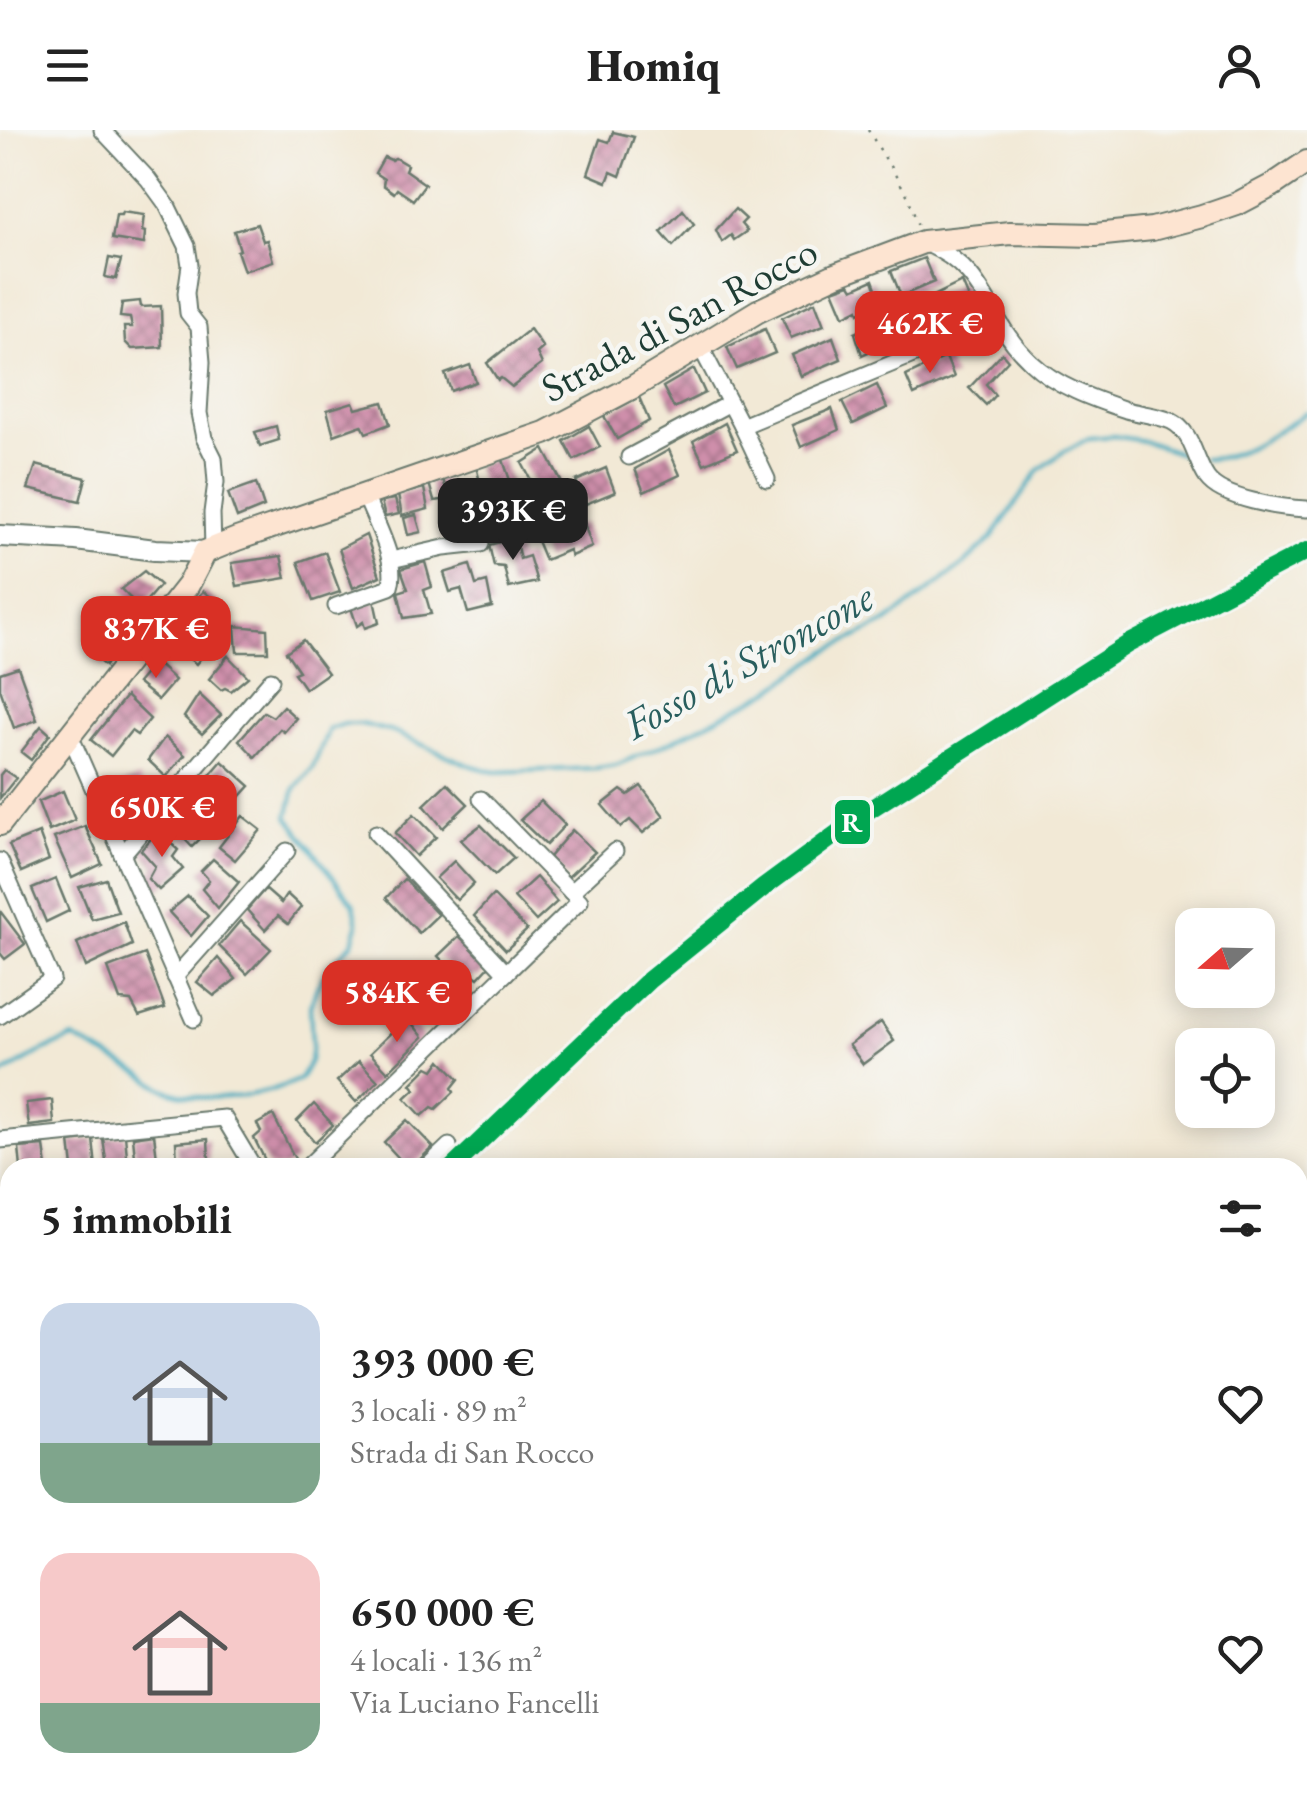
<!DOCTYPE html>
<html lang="it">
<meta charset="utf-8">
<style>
:root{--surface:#fff;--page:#f2f2f2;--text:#222;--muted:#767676;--accent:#d93025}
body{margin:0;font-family:"EB Garamond",serif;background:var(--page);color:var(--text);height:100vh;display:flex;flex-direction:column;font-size:38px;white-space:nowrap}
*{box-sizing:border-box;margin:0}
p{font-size:32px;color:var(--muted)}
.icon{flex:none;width:55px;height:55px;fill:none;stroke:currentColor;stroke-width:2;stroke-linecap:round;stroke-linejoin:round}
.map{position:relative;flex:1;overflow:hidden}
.drawer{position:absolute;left:0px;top:1028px;width:1308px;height:642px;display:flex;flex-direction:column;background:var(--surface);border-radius:30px 30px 0 0;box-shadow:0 5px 25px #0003}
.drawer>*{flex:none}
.needle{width:65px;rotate:250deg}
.fabs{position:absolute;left:1175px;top:778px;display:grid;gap:20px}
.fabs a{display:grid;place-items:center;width:100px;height:100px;border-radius:20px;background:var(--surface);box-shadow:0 5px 25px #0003;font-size:50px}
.price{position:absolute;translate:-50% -85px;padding:0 22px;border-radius:20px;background:var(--accent);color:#fff;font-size:32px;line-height:65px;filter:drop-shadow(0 2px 5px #0008)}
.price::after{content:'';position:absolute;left:50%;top:60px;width:30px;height:22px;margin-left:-15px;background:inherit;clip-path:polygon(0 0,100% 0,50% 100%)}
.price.active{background:#222;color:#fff}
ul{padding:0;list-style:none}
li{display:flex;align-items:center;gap:30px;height:250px;padding:0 40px}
li span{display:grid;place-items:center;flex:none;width:280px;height:200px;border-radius:30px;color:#555}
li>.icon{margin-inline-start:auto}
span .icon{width:120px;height:120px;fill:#fffc;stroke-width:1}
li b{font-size:42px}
h2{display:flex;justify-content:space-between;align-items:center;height:120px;padding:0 40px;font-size:42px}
header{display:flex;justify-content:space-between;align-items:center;height:130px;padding:0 40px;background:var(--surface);font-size:45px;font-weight:800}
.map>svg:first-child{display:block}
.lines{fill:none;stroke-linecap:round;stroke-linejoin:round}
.stream{stroke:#41abc0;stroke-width:4}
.building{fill:url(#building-cross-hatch)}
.minor-casing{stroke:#69796d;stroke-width:19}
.tertiary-casing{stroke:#69796d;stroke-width:24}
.secondary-casing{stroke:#69796d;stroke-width:26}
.primary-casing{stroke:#69796d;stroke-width:29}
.path{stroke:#69796d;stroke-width:2.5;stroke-dasharray:2.5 8;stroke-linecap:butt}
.minor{stroke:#fff;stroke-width:15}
.tertiary{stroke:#fff;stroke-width:20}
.secondary{stroke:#fde4d1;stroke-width:22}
.primary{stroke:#fbbb8d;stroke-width:25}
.rail-1-casing{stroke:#f6f6f2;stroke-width:25}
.rail-1{stroke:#00a651;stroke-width:18}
.labels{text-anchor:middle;stroke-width:9;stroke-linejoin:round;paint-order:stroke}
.street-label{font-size:40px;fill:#1f3d34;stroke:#f6f6f2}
.water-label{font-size:42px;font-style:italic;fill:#295e5e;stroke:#f6f6f2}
.line-badge{stroke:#f6f6f2;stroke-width:4}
.badge-label{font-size:28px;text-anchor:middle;font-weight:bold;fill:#fff}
</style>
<header><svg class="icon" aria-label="menu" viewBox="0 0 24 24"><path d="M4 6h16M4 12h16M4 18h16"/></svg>Homiq<svg class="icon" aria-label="person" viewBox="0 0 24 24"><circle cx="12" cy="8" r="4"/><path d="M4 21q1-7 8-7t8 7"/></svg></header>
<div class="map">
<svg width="1307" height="1669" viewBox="0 0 1307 1669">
<defs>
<pattern id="building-cross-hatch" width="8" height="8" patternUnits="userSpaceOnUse" patternTransform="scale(2.5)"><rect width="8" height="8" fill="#cf8fab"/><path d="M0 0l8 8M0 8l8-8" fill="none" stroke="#a7768c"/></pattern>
</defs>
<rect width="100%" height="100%" fill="#f6f6f2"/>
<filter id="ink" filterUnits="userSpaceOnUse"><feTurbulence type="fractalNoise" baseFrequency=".01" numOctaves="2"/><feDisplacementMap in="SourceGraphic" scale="20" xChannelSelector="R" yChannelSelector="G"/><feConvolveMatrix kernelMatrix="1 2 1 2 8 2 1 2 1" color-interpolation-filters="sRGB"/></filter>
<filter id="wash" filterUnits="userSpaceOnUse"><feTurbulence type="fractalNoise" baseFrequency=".0048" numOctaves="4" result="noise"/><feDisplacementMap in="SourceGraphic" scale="40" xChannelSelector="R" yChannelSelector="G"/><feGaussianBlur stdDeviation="2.25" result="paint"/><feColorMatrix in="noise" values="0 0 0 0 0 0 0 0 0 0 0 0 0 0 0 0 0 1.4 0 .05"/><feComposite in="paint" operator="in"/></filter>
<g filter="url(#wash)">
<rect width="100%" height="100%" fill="#f2e9d6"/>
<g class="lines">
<!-- stream -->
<g class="stream">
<path d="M1204,329c34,1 75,-28 103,-47"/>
<path d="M0,946l38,-23 35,-15c23,12 47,24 70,37 8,5 17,13 26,16 39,13 95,6 131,-12l10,-18 2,-17 -2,-38 7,-19 10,-18 26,-27 5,-17 -4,-20 -66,-88 7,-29 17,-19 17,-40 15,-5h17l32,8 76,33 26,7 102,-4 19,-3 54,-23 100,-51 57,-40 60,-29 76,-57 28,-26 48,-69 24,-18 26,-14 25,-2 30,5 46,16"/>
</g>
</g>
<g id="blocks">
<!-- building -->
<g class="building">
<path d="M613,2l21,5 -14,39 -9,-4 -4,10 -19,-8 12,-35 9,3z"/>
<path d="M384,27l7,3 4,-2 12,7 -2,5 20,14 -12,16 -16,-11 -3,4 -11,-8 1,-6 -9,-6z"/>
<path d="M735,79l11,10 -5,5 6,7 -13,9 -3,-5 -9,7 -6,-12z"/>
<path d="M683,80l11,14 -21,22 -12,-14z"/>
<path d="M122,82l22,3 -2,16 3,1 -1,12 -32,-5 4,-24h5z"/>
<path d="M257,94l6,17 4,-1 6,21 -29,10 -7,-20 3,-1 -6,-19z"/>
<path d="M109,128l12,2 -5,19 -11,-2z"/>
<path d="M924,128l10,24 -33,14 -10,-25z"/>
<path d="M873,150l8,22 -22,11 -1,-4 -14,7 -11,-26 17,-6 3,5z"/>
<path d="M962,152l11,26 -42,19 -12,-24z"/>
<path d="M140,171l1,6 20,-1 1,41 -30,2 -7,-7 -1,-15h8l-2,-9 -10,-1 2,-14z"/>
<path d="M815,172l9,23 -33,13 -9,-20z"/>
<path d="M897,185l7,20 -42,20 -7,-22z"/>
<path d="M530,199l13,19 -6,5 5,11 -30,23 -11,-9 -3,2 -11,-17z"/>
<path d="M765,199l10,24 -38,16 -10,-22z"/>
<path d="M833,207l8,22 -40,17 -9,-21z"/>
<path d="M1002,223l6,7 -22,24 9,11 -9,10 -17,-17z"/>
<path d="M946,227l8,20 -40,18 -8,-19z"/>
<path d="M470,235l6,17 -25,9 -6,-17z"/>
<path d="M694,239l11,24 -31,15 -11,-21z"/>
<path d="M877,255l10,23 -34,16 -11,-22z"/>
<path d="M639,267l10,24 -32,18 -13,-23z"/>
<path d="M353,272l3,7 27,-7 7,22 -24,9 -4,-8 -28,10 -7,-25z"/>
<path d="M832,279l7,21 -38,17 -9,-22z"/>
<path d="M725,293l12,27 -33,14 -11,-23z"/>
<path d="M276,296l3,14 -19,6 -5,-14z"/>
<path d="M589,296l11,21 -26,13 -10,-19z"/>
<path d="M544,319l17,32 -23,12 -16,-30z"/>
<path d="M669,320l11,25 -36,17 -9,-23z"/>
<path d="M502,327l12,35 -16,4 -2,-7 -13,5 -7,-28z"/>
<path d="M36,335l50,13 -6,23 -52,-12z"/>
<path d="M606,338l9,24 -29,12 -10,-23z"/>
<path d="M443,349l6,20 -15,2 -5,-18z"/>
<path d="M256,353l8,24 -27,11 -9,-25z"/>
<path d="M424,358l4,21 -26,7 -4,-21z"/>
<path d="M395,369l4,15 -14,3 -4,-16z"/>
<path d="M416,385l5,17 -13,3 -4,-17z"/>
<path d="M584,393l8,24 -21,9 -2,-6 -24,10 -10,-24 26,-10 2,5z"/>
<path d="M366,405l14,41 -27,12 -14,-39z"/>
<path d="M515,408l5,21 9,-3 8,26 -28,6 -5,-21 -10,-1 -5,-21z"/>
<path d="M325,422l15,40 -27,9 -15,-39z"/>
<path d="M281,426l5,22 -49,8 -5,-23z"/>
<path d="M425,432l7,25 -8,3 7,24 -27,4 -6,-26 10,-3 -7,-20z"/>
<path d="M470,435l6,20 11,-3 5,25 -24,6 -7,-24 -11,3 -6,-19z"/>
<path d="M144,441l16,14 -20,23 -19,-19z"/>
<path d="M203,461l17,13 -11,16 -18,-15z"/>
<path d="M374,470l5,23 -14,5 -2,-6 -6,4 -6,-18z"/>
<path d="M235,496l32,3 1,23h-31z"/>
<path d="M177,497l31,22 -12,15 -29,-23z"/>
<path d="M104,498l15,14 -14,24 -16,-13z"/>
<path d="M303,510l25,33 -23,16 -11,-16 5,-2 -13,-19z"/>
<path d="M228,526l20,21 -17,14 -6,-3 -4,2 -12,-11z"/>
<path d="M155,532l20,18 -17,20 -21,-17z"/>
<path d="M18,537l19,53 -23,8 -14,-39v-16z"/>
<path d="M199,564l22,21 -19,19 -18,-17z"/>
<path d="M126,566l24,23 -13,16 -6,-4 -20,25 -20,-16z"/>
<path d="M283,576l13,12 -12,14 -4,-3 -25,28 -16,-17 25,-28 9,5z"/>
<path d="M41,596l9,8 -19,26 -10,-8z"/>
<path d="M165,607l20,18 -19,22 -18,-17z"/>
<path d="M222,631l28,25 -19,21 -27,-25z"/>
<path d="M4,640l12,8 -16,20v-23z"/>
<path d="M139,648l8,20 -27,10 -7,-21z"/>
<path d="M447,653l21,21 -25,24 -19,-23z"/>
<path d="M641,656l23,30 -21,17 -13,-13 -9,7 -19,-22 19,-15 7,5z"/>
<path d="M63,661l12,29 -26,11 -11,-29z"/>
<path d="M184,671l27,27 -19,19 -23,-25z"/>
<path d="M541,671l24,24 -19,20 -26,-25z"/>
<path d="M414,684l22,23 -20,19 -21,-23z"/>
<path d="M243,686l18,14 -26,30 -16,-13z"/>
<path d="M481,695l33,33 -19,17 -34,-35z"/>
<path d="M85,696l17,38 -30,14 -18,-40z"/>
<path d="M572,700l23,22 -27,25 -19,-20z"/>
<path d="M158,701l20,19 -5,7 10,12 -24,21 -11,-11 7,-13 -14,-16z"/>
<path d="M39,703l10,27 -28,12 -12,-27z"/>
<path d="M213,729l26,23 -21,26 -16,-19 7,-9 -8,-9z"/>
<path d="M454,731l20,22 -17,17 -21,-22z"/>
<path d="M536,747l21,25 -21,19 -22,-24z"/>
<path d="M56,749l13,32 -23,11 -14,-33z"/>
<path d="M106,749l12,33 -26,7 -13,-32z"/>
<path d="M404,749l34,36 -19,18 -33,-35z"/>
<path d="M265,759l16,14 6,-9 14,13 -13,17 -10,-8 -13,14 -18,-20z"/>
<path d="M493,765l34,35 -21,20 -32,-34z"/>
<path d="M188,766l20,20 -17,20 -22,-24z"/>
<path d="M0,781l25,33 -20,15 -5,-6z"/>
<path d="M240,791l31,28 -24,25 -28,-28z"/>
<path d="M124,792l8,23 -46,22 -9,-24z"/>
<path d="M459,806l31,29 -12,13 -4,-3 -10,9 -26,-28z"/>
<path d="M145,824l20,54 -26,8 -8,-15 -11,-1 -12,-32z"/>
<path d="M218,828l18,21 -22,17 -17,-14z"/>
<path d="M445,851l16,17 -20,22 -17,-16z"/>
<path d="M407,887l16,20 -35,35 -18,-19z"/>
<path d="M881,892l13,19 -31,23 -14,-19z"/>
<path d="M441,930l18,19 -7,9 2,4 -18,17 -4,-2 -10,9 -17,-18 10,-9 -4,-5 17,-17 6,3z"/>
<path d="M359,931l19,20 -22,21 -19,-21z"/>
<path d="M52,970l2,23 -25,3 -3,-23z"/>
<path d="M314,974l19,21 -18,17 -18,-21z"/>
<path d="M273,985l23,46 -12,7h-15l-15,-30 7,-6 -4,-8z"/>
<path d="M407,990l26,27 -22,21h-3l-24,-26z"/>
<path d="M154,1004l4,32 -22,1 -3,-30z"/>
<path d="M125,1005l3,32 -21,1 -4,-30z"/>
<path d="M93,1009l3,29h-23l-3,-26z"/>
<path d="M208,1009l1,21 -32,4 -1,-22z"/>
<path d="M44,1016l3,21 -26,1 -2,-20z"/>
<path d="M7,1072l3,26 -10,1v-26z"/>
<path d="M10,1121v33l-10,1v-28l7,-1z"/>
<path d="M10,1167v33h-5l-1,-9h-4v-23z"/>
</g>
</g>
</g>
<g filter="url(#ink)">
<use href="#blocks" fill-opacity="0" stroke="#69796d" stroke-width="2.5"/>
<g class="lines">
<!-- minor casing -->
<g class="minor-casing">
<g id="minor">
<path d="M102,0l46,49 19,26 20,41 3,19 -4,28 2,20 11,14 3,35 -3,51 5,25 10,20 2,24 -4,31 1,36"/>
<path d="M927,114c63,27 58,76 104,118 25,24 62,37 95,48 14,4 31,5 45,11 22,11 23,38 36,57 15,21 74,30 100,31"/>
<path d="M700,216l42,80 25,53"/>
<path d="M742,296l255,-106"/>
<path d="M629,327l101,-54"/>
<path d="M391,430l53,-12 37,-4"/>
<path d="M336,476l54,-19c9,-25 -16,-67 -25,-92"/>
<path d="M70,605l124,284"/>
<path d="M376,703l130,140"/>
<path d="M122,725l149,-175"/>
<path d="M0,731l52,118 -52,37"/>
<path d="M571,762l44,-41"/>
<path d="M175,847l112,-126"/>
<path d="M0,1010l224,-22 30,50"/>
<path d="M306,1038l274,-267 -99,-102"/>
<path d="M426,1038l23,-22"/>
<path d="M0,1109l10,-1"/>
<path d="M1298,1409l9,-3"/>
<path d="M1298,1511l9,5"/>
</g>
</g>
<!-- tertiary casing -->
<g class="tertiary-casing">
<path id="tertiary" d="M0,406l76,4 79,10 50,2"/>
</g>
<!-- secondary casing -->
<g class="secondary-casing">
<path id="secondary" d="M0,694l188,-239 17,-33 32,-13 308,-106 88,-46 125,-76 77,-36 88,-33 87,-9 85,2 57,-6 50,-13 35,-12 36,-19 34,-23"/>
</g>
<!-- primary casing -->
<g class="primary-casing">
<g id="primary">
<path d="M0,1225l10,-1"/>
<path d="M406,1660l2,9"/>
<path d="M878,1660l7,9"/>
<path d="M539,1669l1,-9"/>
<path d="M1303,1669l4,-4"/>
</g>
</g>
<!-- path -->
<path class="path" d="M868,0l40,66 10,30"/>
<!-- minor -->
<use href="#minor" class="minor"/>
<!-- tertiary -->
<use href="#tertiary" class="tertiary"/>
<!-- secondary -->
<use href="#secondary" class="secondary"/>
<!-- primary -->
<use href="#primary" class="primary"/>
<!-- rail-1 casing -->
<g class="rail-1-casing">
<path id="rail-1" d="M452,1038l197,-188 114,-92 106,-78 259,-166 179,-93"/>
</g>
<!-- rail-1 -->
<use href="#rail-1" class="rail-1"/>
</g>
</g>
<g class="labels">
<!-- street labels -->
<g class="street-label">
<text transform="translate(679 189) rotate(-28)" y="14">Strada di San Rocco</text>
</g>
<!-- water labels -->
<g class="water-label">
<text transform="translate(748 530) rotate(-29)" y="15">Fosso di Stroncone</text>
</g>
</g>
<rect class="line-badge" x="833" y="668" width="39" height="48" rx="10" fill="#00a651"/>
<g class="badge-label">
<text x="852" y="702">R</text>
</g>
</svg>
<div class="fabs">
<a><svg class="needle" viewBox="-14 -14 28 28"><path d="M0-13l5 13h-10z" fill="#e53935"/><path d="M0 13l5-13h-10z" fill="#767676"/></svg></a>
<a><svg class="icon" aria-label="locate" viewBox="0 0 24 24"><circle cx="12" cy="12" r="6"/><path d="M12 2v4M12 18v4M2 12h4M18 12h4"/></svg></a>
</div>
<b class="price" style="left:930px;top:246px">462K €</b>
<b class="price active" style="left:513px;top:433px">393K €</b>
<b class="price" style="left:156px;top:551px">837K €</b>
<b class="price" style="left:162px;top:730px">650K €</b>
<b class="price" style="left:397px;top:915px">584K €</b>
<section class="drawer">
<h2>5 immobili<svg class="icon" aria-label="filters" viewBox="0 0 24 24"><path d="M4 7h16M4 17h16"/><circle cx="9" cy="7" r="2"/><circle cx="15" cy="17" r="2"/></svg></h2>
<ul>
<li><span style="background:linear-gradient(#c9d6e8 70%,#7fa58c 0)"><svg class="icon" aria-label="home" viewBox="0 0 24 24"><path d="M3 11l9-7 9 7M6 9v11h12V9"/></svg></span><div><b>393 000 €</b><p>3 locali · 89 m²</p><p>Strada di San Rocco</p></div><svg class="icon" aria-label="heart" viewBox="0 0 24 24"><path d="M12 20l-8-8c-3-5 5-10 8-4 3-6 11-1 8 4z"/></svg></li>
<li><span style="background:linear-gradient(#f6c9c9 75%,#7fa58c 0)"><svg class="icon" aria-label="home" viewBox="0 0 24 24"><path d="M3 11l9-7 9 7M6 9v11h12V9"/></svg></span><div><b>650 000 €</b><p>4 locali · 136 m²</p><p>Via Luciano Fancelli</p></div><svg class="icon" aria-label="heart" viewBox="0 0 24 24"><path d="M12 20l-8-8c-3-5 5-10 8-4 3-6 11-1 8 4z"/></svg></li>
</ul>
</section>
</div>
